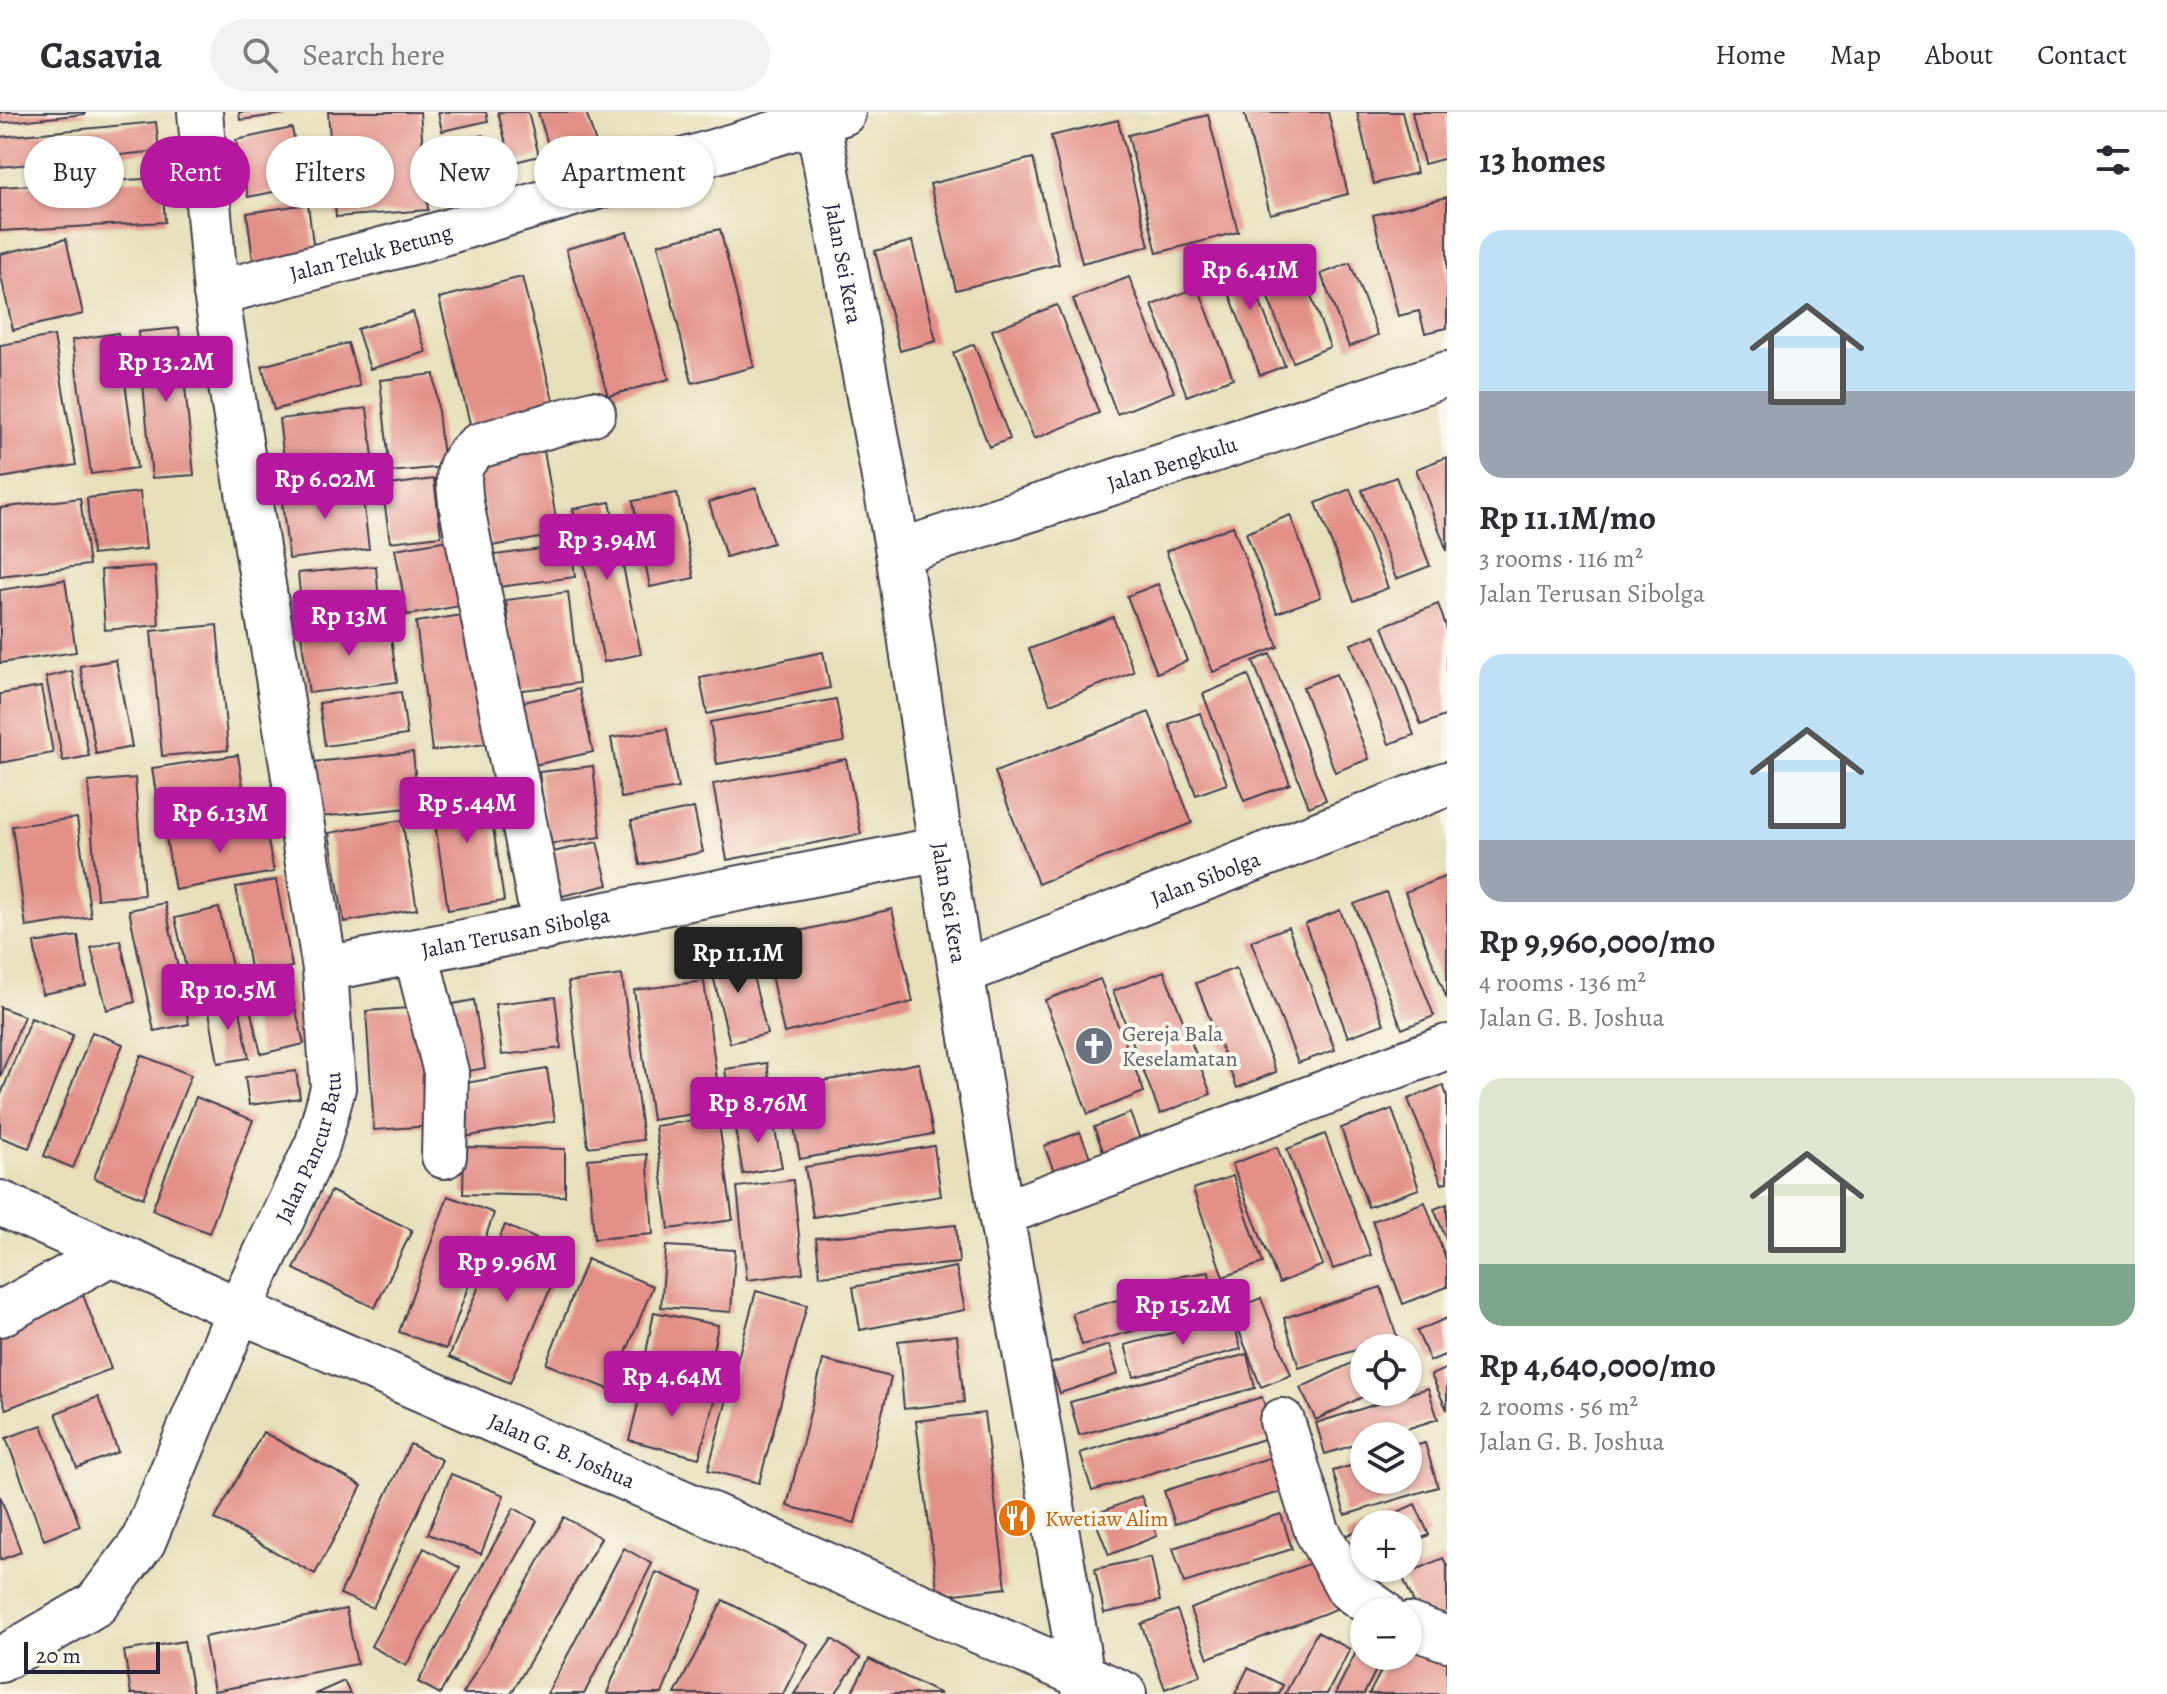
<!DOCTYPE html>
<meta charset="utf-8">
<style>
:root{--surface:#fff;--page:#f2f2f3;--text:#2b2b33;--muted:#7c7c81;--line:#e1e1e2;--accent:#b5179e}
body{margin:0;font-family:Alegreya,serif;background:var(--page);color:var(--text);height:100vh;display:flex;flex-direction:column;font-size:30px;white-space:nowrap}
*{box-sizing:border-box;margin:0}
p{font-size:26px;color:var(--muted)}
.icon{flex:none;width:44px;height:44px;fill:none;stroke:currentColor;stroke-width:2;stroke-linecap:round;stroke-linejoin:round}
.map{position:relative;flex:1;overflow:hidden}
.drawer{display:flex;flex-direction:column;background:var(--surface);width:720px}
.drawer>*{flex:none}
.top-card{position:absolute;left:24px;top:24px;width:760px;height:72px;display:flex;gap:16px}
.tools{position:absolute;left:1350px;top:1222px;display:grid;gap:16px}
.tools a{display:grid;place-items:center;width:72px;height:72px;border-radius:50%;background:var(--surface);box-shadow:0 2px 6px #0004;font-size:40px}
.scale{position:absolute;left:24px;bottom:20px;width:136px;box-sizing:border-box;padding-left:8px;border:4px solid #22223b;border-top:0;font-size:22px;line-height:28px;white-space:nowrap;color:#22223b;-webkit-text-stroke:6px #fbf7ec;paint-order:stroke}
.price{position:absolute;translate:-50% -68px;padding:0 18px;border-radius:8px;background:var(--accent);color:#fff;font-size:26px;line-height:52px;filter:drop-shadow(0 2px 4px #0008)}
.price::after{content:'';position:absolute;left:50%;top:48px;width:24px;height:18px;margin-left:-12px;background:inherit;clip-path:polygon(0 0,100% 0,50% 100%)}
.price.current{background:#222;color:#fff}
ul{padding:0;list-style:none}
li{display:grid;align-content:center;gap:16px;height:424px;padding:0 32px}
li span{display:grid;place-items:center;height:248px;border-radius:24px;color:#555}
li>.icon{margin-inline-start:auto}
span .icon{width:144px;height:144px;fill:#fffc;stroke-width:1}
li b{font-size:34px}
h2{display:flex;justify-content:space-between;align-items:center;height:96px;padding:0 32px;font-size:34px}
.tag{padding:0 28px;border-radius:36px;background:var(--surface);box-shadow:0 2px 6px #0004;font-size:28px;line-height:72px}
.tag.current{background:var(--accent);color:#fff}
header{display:flex;align-items:center;gap:48px;box-sizing:border-box;height:112px;padding:0 40px;background:var(--surface);border-bottom:2px solid var(--line)}
header strong{font-size:38px}
nav{display:flex;gap:44px;margin-inline-start:auto;font-size:28px}
.search{width:560px;height:72px;background:var(--page);display:flex;align-items:center;gap:20px;box-sizing:border-box;padding:0 28px;border-radius:44px;color:var(--muted);font-size:30px}
main{display:flex;flex:1;min-height:0}
.map>svg:first-child{display:block}
.building{fill:#e39088}
.lines{fill:none;stroke-linecap:round;stroke-linejoin:round}
.minor-casing{stroke:#403e4e;stroke-width:48}
.minor{stroke:#fff;stroke-width:44}
.labels{text-anchor:middle;stroke-width:8;stroke-linejoin:round;paint-order:stroke}
.street-label{font-size:22px;fill:#22223b;stroke:#fbf7ec}
.worship-label{font-size:22px;fill:#5b616d;stroke:#fbf7ec;text-anchor:start}
.food-label{font-size:22px;fill:#c56008;stroke:#fbf7ec;text-anchor:start}
</style>
<header>
<strong>Casavia</strong>
<div class="search"><svg class="icon" aria-label="search" viewBox="0 0 24 24"><circle cx="10" cy="10" r="6"/><path d="M15 15l6 6"/></svg>Search here</div>
<nav><a>Home</a><a>Map</a><a>About</a><a>Contact</a></nav>
</header>
<main>
<div class="map">
<svg width="1447" height="1582" viewBox="0 0 1447 1582">
<rect width="100%" height="100%" fill="#fbf7ec"/>
<filter id="ink" filterUnits="userSpaceOnUse"><feTurbulence type="fractalNoise" baseFrequency=".0125" numOctaves="2"/><feDisplacementMap in="SourceGraphic" scale="16" xChannelSelector="R" yChannelSelector="G"/><feConvolveMatrix kernelMatrix="1 2 1 2 8 2 1 2 1" color-interpolation-filters="sRGB"/></filter>
<filter id="wash" filterUnits="userSpaceOnUse"><feTurbulence type="fractalNoise" baseFrequency=".006" numOctaves="4" result="noise"/><feDisplacementMap in="SourceGraphic" scale="32" xChannelSelector="R" yChannelSelector="G"/><feGaussianBlur stdDeviation="1.8" result="paint"/><feColorMatrix in="noise" values="0 0 0 0 0 0 0 0 0 0 0 0 0 0 0 0 0 1.4 0 .05"/><feComposite in="paint" operator="in"/></filter>
<g filter="url(#wash)">
<rect width="100%" height="100%" fill="#e7e0bb"/>
<g id="blocks">
<!-- building -->
<g class="building">
<path d="M0,0h85v2l-85,9z"/>
<path d="M239,0h45l1,2 -45,6z"/>
<path d="M328,0h92l8,98 -92,7z"/>
<path d="M438,0h48l2,9 -46,10z"/>
<path d="M498,0h30l11,44 -28,7z"/>
<path d="M538,0h48l14,44 -44,14z"/>
<path d="M1244,0h84l20,82 -78,20z"/>
<path d="M1357,0h45l15,61 -43,11z"/>
<path d="M1412,0h35v46l-23,6z"/>
<path d="M1208,3l30,117 -81,21 -29,-118z"/>
<path d="M1118,8l31,126 -67,17 -31,-127z"/>
<path d="M156,10l3,29 -159,16v-30z"/>
<path d="M292,16l11,58 -55,11 -12,-57z"/>
<path d="M483,23l13,38 -39,13 -12,-38z"/>
<path d="M1033,46l26,106 -103,26 -26,-106z"/>
<path d="M162,66l3,44 -165,9v-44z"/>
<path d="M1447,85v131l-22,5 -6,-22 -21,5 -25,-101z"/>
<path d="M308,92l7,56 -61,9 -7,-56z"/>
<path d="M720,117l34,138 -62,16 -34,-139z"/>
<path d="M627,120l42,147 -61,17 -42,-147z"/>
<path d="M66,127l17,75 -70,16 -13,-58v-18z"/>
<path d="M912,129l24,100 -36,10 -25,-100z"/>
<path d="M1239,136l46,118 -25,9 -44,-117z"/>
<path d="M1298,150l32,85 -37,15 -33,-85z"/>
<path d="M1350,151l28,72 -29,12 -28,-73z"/>
<path d="M522,165l35,139 -84,20 -34,-138z"/>
<path d="M1129,165l45,115 -57,22 -44,-115z"/>
<path d="M1198,175l35,91 -46,18 -35,-91z"/>
<path d="M1057,193l42,108 -65,26 -42,-109z"/>
<path d="M413,200l13,40 -56,17 -13,-40z"/>
<path d="M179,216l15,147 -42,3 -14,-146z"/>
<path d="M118,221l19,135 -46,6 -19,-134z"/>
<path d="M54,224l22,129 -75,13 -1,-133z"/>
<path d="M348,231l12,43 -86,24 -12,-44z"/>
<path d="M974,232l36,95 -21,8 -36,-94z"/>
<path d="M434,262l10,93 -54,5 -10,-92z"/>
<path d="M367,296l7,58 -88,10 -7,-57z"/>
<path d="M544,339l15,84 -68,11 -15,-84z"/>
<path d="M1447,345v94l-31,-82z"/>
<path d="M1396,365l34,89 -34,13 -34,-89z"/>
<path d="M434,367l7,57 -51,6 -8,-56z"/>
<path d="M361,371l8,66 -80,10 -8,-66z"/>
<path d="M756,376l17,55 -47,14 -17,-55z"/>
<path d="M1350,377l38,99 -34,13 -38,-98z"/>
<path d="M140,380l6,57 -54,6 -5,-57z"/>
<path d="M677,381l17,85 -44,9 -17,-86z"/>
<path d="M80,386l9,67 -89,11v-68z"/>
<path d="M610,390l31,152 -37,8 -31,-153z"/>
<path d="M1290,403l31,82 -44,16 -31,-80z"/>
<path d="M1233,414l45,121 -65,25 -47,-121z"/>
<path d="M461,426l11,66 -65,11 -12,-66z"/>
<path d="M571,433l4,32 -76,10 -4,-32z"/>
<path d="M155,454l4,59 -54,5 -4,-60z"/>
<path d="M376,454l4,49 -77,8 -5,-50z"/>
<path d="M65,468l11,72 -76,11v-73z"/>
<path d="M1158,472l29,77 -30,12 -30,-77z"/>
<path d="M568,480l11,91 -63,8 -10,-91z"/>
<path d="M1438,492l9,25v86l-26,10 -38,-99z"/>
<path d="M469,502l17,130 -54,7 -16,-129z"/>
<path d="M1113,505l21,55 -84,32 -21,-55z"/>
<path d="M389,510l8,60 -88,11 -8,-59z"/>
<path d="M217,513l11,125 -66,6 -11,-125z"/>
<path d="M1375,523l39,100 -25,9 -38,-100z"/>
<path d="M823,540l7,36 -123,26 -7,-36z"/>
<path d="M1270,542l56,146 -17,7 -56,-146z"/>
<path d="M116,548l16,87 -36,7 -16,-88z"/>
<path d="M72,559l17,85 -26,5 -17,-84z"/>
<path d="M1336,562l33,85 -34,13 -32,-85z"/>
<path d="M1248,563l42,109 -46,17 -41,-107z"/>
<path d="M41,575l12,66 -53,10v-69z"/>
<path d="M579,577l14,63 -59,13 -14,-62z"/>
<path d="M401,580l6,43 -82,11 -6,-43z"/>
<path d="M836,587l8,43 -127,22 -7,-42z"/>
<path d="M1149,600l43,111 -154,61 -43,-112z"/>
<path d="M1200,601l27,71 -31,11 -27,-71z"/>
<path d="M667,617l11,59 -57,10 -10,-60z"/>
<path d="M413,640l5,55 -98,10 -6,-55z"/>
<path d="M238,643l8,52 -86,13 -8,-52z"/>
<path d="M846,647l15,75 -134,26 -14,-76z"/>
<path d="M593,654l8,71 -53,7 -9,-72z"/>
<path d="M135,666l9,117 -47,4 -9,-117z"/>
<path d="M486,668l18,121 -56,9 -18,-121z"/>
<path d="M694,696l9,44 -63,13 -9,-44z"/>
<path d="M77,706l14,99 -65,10 -14,-101z"/>
<path d="M402,708l15,89 -73,13 -15,-89z"/>
<path d="M264,709l10,51 -99,18 -9,-52z"/>
<path d="M597,730l11,43 -54,13 -10,-44z"/>
<path d="M1447,764v123l-42,-107z"/>
<path d="M276,768l16,87 -41,7 -15,-87z"/>
<path d="M1386,780l48,124 -32,13 -48,-125z"/>
<path d="M165,791l24,121 -35,7 -25,-121z"/>
<path d="M219,796l17,77 -44,10 -17,-77z"/>
<path d="M892,797l21,93 -129,31 -21,-93z"/>
<path d="M1340,798l44,114 -36,13 -43,-113z"/>
<path d="M1288,815l47,123 -37,13 -47,-122z"/>
<path d="M78,824l8,50 -44,8 -8,-51z"/>
<path d="M120,828l15,62 -28,8 -16,-62z"/>
<path d="M746,835l21,87 -37,9 -22,-87z"/>
<path d="M1236,856l40,104 -39,16 -41,-105z"/>
<path d="M1164,859l47,123 -51,20 -47,-123z"/>
<path d="M622,863l21,165 -55,7 -20,-165z"/>
<path d="M1100,867l44,113 -56,22 -43,-114z"/>
<path d="M704,869l17,129 -69,10 -18,-130z"/>
<path d="M289,870l15,62 -43,10 -15,-62z"/>
<path d="M555,885l6,51 -59,7 -7,-51z"/>
<path d="M238,888l11,58 -31,5 -10,-57z"/>
<path d="M474,888l11,68 -37,7 -11,-68z"/>
<path d="M0,895l24,9 -24,61z"/>
<path d="M423,895l8,119 -57,4 -8,-119z"/>
<path d="M31,906l42,17 -44,113 -29,-11v-40z"/>
<path d="M92,920l31,12 -50,124 -29,-12z"/>
<path d="M141,943l50,20 -48,123 -49,-20z"/>
<path d="M767,951l6,45 -42,6 -6,-45z"/>
<path d="M919,951l14,71 -133,25 -13,-71z"/>
<path d="M547,957l8,52 -91,16 -10,-52z"/>
<path d="M296,959l4,27 -51,7 -4,-28z"/>
<path d="M1443,973l4,11v86l-5,2 -34,-85z"/>
<path d="M196,985l57,23 -44,113 -57,-23z"/>
<path d="M1392,997l27,80 -51,18 -27,-79z"/>
<path d="M1130,1001l14,37 -36,14 -14,-37z"/>
<path d="M772,1003l10,52 -39,7 -9,-51z"/>
<path d="M718,1005l15,103 -64,9 -14,-103z"/>
<path d="M1080,1020l14,35 -36,14 -14,-35z"/>
<path d="M1325,1022l46,121 -38,14 -46,-120z"/>
<path d="M934,1034l7,50 -128,21 -8,-50z"/>
<path d="M464,1035l101,2v47l-102,-2z"/>
<path d="M1277,1035l46,118 -44,18 -47,-119z"/>
<path d="M647,1042l6,80 -59,5 -6,-80z"/>
<path d="M1233,1064l30,87 -40,14 -30,-88z"/>
<path d="M793,1068l10,93 -56,7 -10,-93z"/>
<path d="M331,1079l81,39 -37,78 -81,-39z"/>
<path d="M448,1084l46,17 -48,136 -47,-17z"/>
<path d="M1425,1090l22,60v25l-44,17 -31,-83z"/>
<path d="M1447,1092v37l-13,-32z"/>
<path d="M505,1113l61,27 -56,131 -61,-26z"/>
<path d="M956,1113l3,38 -139,13 -4,-38z"/>
<path d="M666,1134l69,4 -4,62 -70,-5z"/>
<path d="M587,1147l66,27 -42,104 -65,-26z"/>
<path d="M956,1155l9,43 -105,20 -7,-43z"/>
<path d="M1209,1160l6,44 -52,8 -7,-44z"/>
<path d="M1381,1175l16,50 -98,31 -15,-50z"/>
<path d="M756,1179l51,14 -48,178 -51,-13z"/>
<path d="M1142,1181l9,33 -69,19 -10,-32z"/>
<path d="M83,1183l28,74 -105,40 -6,-17v-66z"/>
<path d="M1261,1186l30,77 -30,12 -30,-77z"/>
<path d="M654,1200l64,13 -11,57 -64,-13z"/>
<path d="M1232,1205l9,32 -107,28 -9,-32z"/>
<path d="M1447,1206v36l-17,7 -13,-30z"/>
<path d="M957,1223l7,67 -60,7 -6,-68z"/>
<path d="M1109,1233l9,29 -58,19 -10,-29z"/>
<path d="M1247,1242l8,34 -176,47 -9,-33z"/>
<path d="M1364,1245v35h8l-56,28 -16,-32z"/>
<path d="M823,1248l68,17 -36,146 -68,-17z"/>
<path d="M1447,1256v42l-16,-35z"/>
<path d="M644,1268l71,17 -16,61 -70,-18z"/>
<path d="M1428,1276l10,31 -54,17h-20v6l-39,12 -9,-31z"/>
<path d="M98,1285l20,55 -41,16 -21,-55z"/>
<path d="M1262,1285l12,39 -182,55 -12,-38z"/>
<path d="M984,1301l22,175 -68,8 -22,-175z"/>
<path d="M42,1313l38,101 -36,14 -38,-102z"/>
<path d="M263,1320l99,54 -47,88 -100,-55z"/>
<path d="M1425,1331l13,44 -93,28 -12,-44 31,-9v18h44v-32z"/>
<path d="M410,1332l32,16 -69,148 -33,-14z"/>
<path d="M1275,1344l11,34 -111,34 -11,-33z"/>
<path d="M451,1362l53,21 -23,59 -53,-20z"/>
<path d="M0,1384l21,56 -21,8z"/>
<path d="M1141,1384l16,40 -48,19 -16,-40z"/>
<path d="M1415,1392l14,31 -21,9v-20h-37z"/>
<path d="M514,1396l23,13 -97,173 -22,-12z"/>
<path d="M1281,1402l11,35 -108,34 -11,-35z"/>
<path d="M564,1405l37,21 -90,156h-48z"/>
<path d="M1364,1415v37l-5,3 -14,-31z"/>
<path d="M424,1436l36,20 -54,98 -35,-20z"/>
<path d="M624,1436l28,16 -68,130h-37z"/>
<path d="M1151,1445l9,44 -56,12 -9,-44z"/>
<path d="M1443,1446l4,8v53l-21,10 -24,-53z"/>
<path d="M1319,1448l17,49 -128,49 -18,-49z"/>
<path d="M656,1460l47,19 -41,103h-52l-3,-1z"/>
<path d="M723,1488l85,44 -25,50h-108z"/>
<path d="M346,1497l11,55 -143,27 -10,-54z"/>
<path d="M1177,1498l24,65 -36,14 -24,-65z"/>
<path d="M1408,1519l39,20v43h-78l20,-38h19z"/>
<path d="M1317,1520l33,17 -23,45h-42z"/>
<path d="M1364,1524v20h19l-19,38h-29z"/>
<path d="M832,1527l28,19 -25,36h-41z"/>
<path d="M184,1529l9,53h-62l-7,-43z"/>
<path d="M869,1547l72,35h-90z"/>
<path d="M1248,1556l35,17 -4,9h-44z"/>
<path d="M344,1569l6,13h-35z"/>
</g>
</g>
</g>
<g filter="url(#ink)">
<use href="#blocks" fill-opacity="0" stroke="#403e4e" stroke-width="2"/>
<g class="lines">
<!-- minor casing -->
<g class="minor-casing">
<g id="minor">
<path id="s1" d="M816,0l82,440 43,297 60,365 84,480"/>
<path id="s2" d="M216,181l200,-52 427,-128"/>
<path id="s3" d="M898,440l549,-178"/>
<path d="M545,816l-84,-425c-3,-28 -6,-38 17,-57l115,-33"/>
<path d="M416,841l30,119 -2,84"/>
<path id="s4" d="M325,857l616,-120"/>
<path id="s5" d="M963,860l484,-188"/>
<path id="s6" d="M0,1091l239,107 885,384"/>
<path d="M1001,1102l446,-167"/>
<path d="M0,1202l111,-61"/>
<path d="M1282,1309l35,110 32,58 33,23"/>
<path d="M1408,1513l39,14"/>
<path id="s7" d="M0,1548l96,-56 47,-62 96,-232 79,-167 15,-55 -8,-119 -109,-676 -16,-181"/>
</g>
</g>
<!-- minor -->
<use href="#minor" class="minor"/>
</g>
</g>
<!-- icons -->
<defs>
<g id="church-disc" transform="scale(2)"><circle r="9.5" fill="#6b7280" stroke="#fbf7ec"/><path d="M-1.2-6h2.4v3.5h3.3v2.4h-3.3V6h-2.4V-.1h-3.3v-2.4h3.3Z" fill="#fff"/></g>
<g id="restaurant-disc" transform="scale(2)"><circle r="9.5" fill="#e8710a" stroke="#fbf7ec"/><path d="M-5-6h1v4h1v-4h1v4h1v-4h1v5L-1.5 .5V6h-2V.5L-5-1ZM5-6V6H3V1.5H1.5Q1.5-4 5-6Z" fill="#fff"/></g>
</defs>
<g fill-rule="evenodd">
<use href="#church-disc" x="1094" y="934"/>
<use href="#restaurant-disc" x="1017" y="1406"/>
</g>
<g class="labels">
<!-- street labels -->
<g class="street-label">
<text dy="8" stroke="none"><textPath href="#s2" startOffset="160">Jalan Teluk Betung</textPath></text>
<text dy="8" stroke="none"><textPath href="#s1" startOffset="154">Jalan Sei Kera</textPath></text>
<text dy="8" stroke="none"><textPath href="#s3" startOffset="288">Jalan Bengkulu</textPath></text>
<text dy="8" stroke="none"><textPath href="#s5" startOffset="260">Jalan Sibolga</textPath></text>
<text dy="8" stroke="none"><textPath href="#s1" startOffset="802">Jalan Sei Kera</textPath></text>
<text dy="8" stroke="none"><textPath href="#s4" startOffset="194">Jalan Terusan Sibolga</textPath></text>
<text dy="8" stroke="none"><textPath href="#s7" startOffset="618">Jalan Pancur Batu</textPath></text>
<text dy="8" stroke="none"><textPath href="#s6" startOffset="614">Jalan G. B. Joshua</textPath></text>
</g>
<!-- worship labels -->
<g class="worship-label">
<text x="1122" y="929">Gereja Bala<tspan x="1122" dy="25">Keselamatan</tspan></text>
</g>
<!-- food labels -->
<g class="food-label">
<text x="1045" y="1414">Kwetiaw Alim</text>
</g>
</g>
</svg>
<div class="tools">
<a><svg class="icon" aria-label="locate" viewBox="0 0 24 24"><circle cx="12" cy="12" r="6"/><path d="M12 2v4M12 18v4M2 12h4M18 12h4"/></svg></a>
<a><svg class="icon" aria-label="layers" viewBox="0 0 24 24"><path d="M12 4l9 5-9 5-9-5zM3 14l9 5 9-5"/></svg></a>
<a>+</a>
<a>−</a>
</div>
<div class="scale">20 m</div>
<b class="price" style="left:1250px;top:200px">Rp 6.41M</b>
<b class="price" style="left:166px;top:292px">Rp 13.2M</b>
<b class="price" style="left:325px;top:409px">Rp 6.02M</b>
<b class="price" style="left:607px;top:470px">Rp 3.94M</b>
<b class="price" style="left:349px;top:546px">Rp 13M</b>
<b class="price" style="left:467px;top:733px">Rp 5.44M</b>
<b class="price" style="left:220px;top:743px">Rp 6.13M</b>
<b class="price current" style="left:738px;top:883px">Rp 11.1M</b>
<b class="price" style="left:228px;top:920px">Rp 10.5M</b>
<b class="price" style="left:758px;top:1033px">Rp 8.76M</b>
<b class="price" style="left:507px;top:1192px">Rp 9.96M</b>
<b class="price" style="left:1183px;top:1235px">Rp 15.2M</b>
<b class="price" style="left:672px;top:1307px">Rp 4.64M</b>
<div class="top-card">
<a class="tag">Buy</a>
<a class="tag current">Rent</a>
<a class="tag">Filters</a>
<a class="tag">New</a>
<a class="tag">Apartment</a>
</div>
</div>
<section class="drawer">
<h2>13 homes<svg class="icon" aria-label="filters" viewBox="0 0 24 24"><path d="M4 7h16M4 17h16"/><circle cx="9" cy="7" r="2"/><circle cx="15" cy="17" r="2"/></svg></h2>
<ul>
<li><span style="background:linear-gradient(#bfe0f5 65%,#9aa5b1 0)"><svg class="icon" aria-label="home" viewBox="0 0 24 24"><path d="M3 11l9-7 9 7M6 9v11h12V9"/></svg></span><div><b>Rp 11.1M/mo</b><p>3 rooms · 116 m²</p><p>Jalan Terusan Sibolga</p></div></li>
<li><span style="background:linear-gradient(#bfe0f5 75%,#9aa5b1 0)"><svg class="icon" aria-label="home" viewBox="0 0 24 24"><path d="M3 11l9-7 9 7M6 9v11h12V9"/></svg></span><div><b>Rp 9,960,000/mo</b><p>4 rooms · 136 m²</p><p>Jalan G. B. Joshua</p></div></li>
<li><span style="background:linear-gradient(#dfe7d0 75%,#7fa58c 0)"><svg class="icon" aria-label="home" viewBox="0 0 24 24"><path d="M3 11l9-7 9 7M6 9v11h12V9"/></svg></span><div><b>Rp 4,640,000/mo</b><p>2 rooms · 56 m²</p><p>Jalan G. B. Joshua</p></div></li>
</ul>
</section>
</main>
